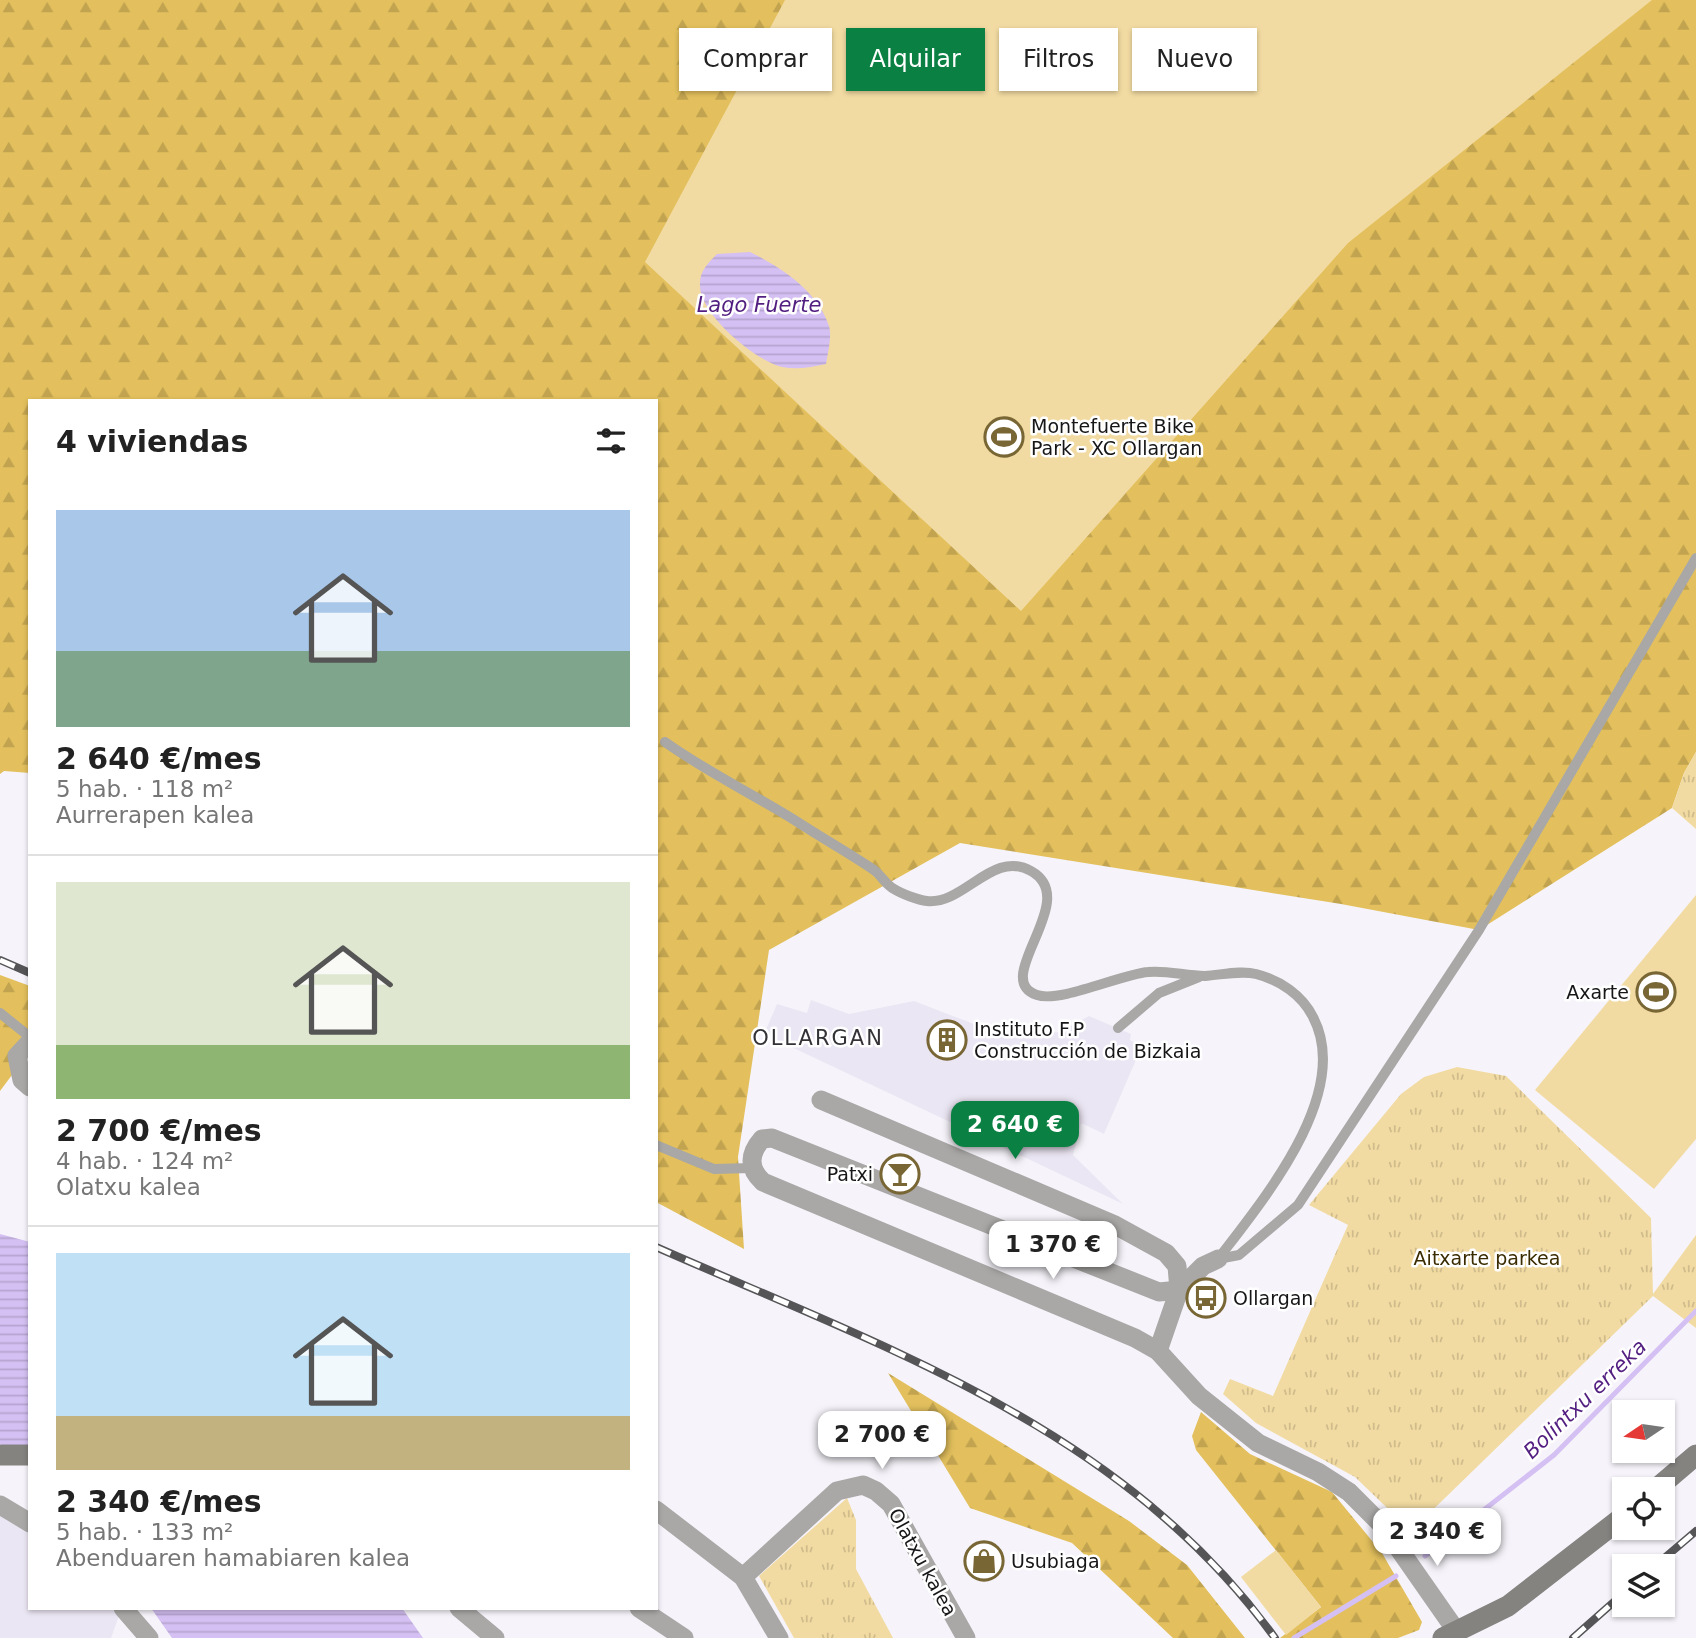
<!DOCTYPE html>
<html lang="es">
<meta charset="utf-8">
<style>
:root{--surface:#fff;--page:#f2f2f2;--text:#222;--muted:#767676;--line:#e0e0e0;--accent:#0b8043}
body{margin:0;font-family:"DejaVu Sans",sans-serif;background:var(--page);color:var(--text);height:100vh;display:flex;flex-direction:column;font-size:26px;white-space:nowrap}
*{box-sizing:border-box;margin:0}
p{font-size:23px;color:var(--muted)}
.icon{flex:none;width:38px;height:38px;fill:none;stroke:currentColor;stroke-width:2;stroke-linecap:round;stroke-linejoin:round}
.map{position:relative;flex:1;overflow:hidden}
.sheet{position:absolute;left:28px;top:399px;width:630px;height:1211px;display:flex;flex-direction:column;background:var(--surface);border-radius:0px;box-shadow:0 2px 5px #0004}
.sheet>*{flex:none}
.banner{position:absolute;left:679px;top:28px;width:665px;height:63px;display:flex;gap:14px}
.needle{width:46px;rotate:257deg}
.buttons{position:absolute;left:1612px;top:1400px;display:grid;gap:14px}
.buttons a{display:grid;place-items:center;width:63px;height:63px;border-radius:0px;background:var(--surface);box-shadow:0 2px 5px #0004;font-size:35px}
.price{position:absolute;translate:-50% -60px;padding:0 16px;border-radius:14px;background:#fff;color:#222;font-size:23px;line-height:46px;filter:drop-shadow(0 2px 4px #0008)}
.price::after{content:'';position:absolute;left:50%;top:42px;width:21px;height:16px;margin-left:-10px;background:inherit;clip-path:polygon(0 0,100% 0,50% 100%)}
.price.active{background:var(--accent);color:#fff}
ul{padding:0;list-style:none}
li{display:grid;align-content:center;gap:14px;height:371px;padding:0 28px}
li+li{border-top:2px solid var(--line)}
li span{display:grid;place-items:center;height:217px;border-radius:0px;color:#555}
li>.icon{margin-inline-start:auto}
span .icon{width:126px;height:126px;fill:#fffc;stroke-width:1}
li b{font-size:30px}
h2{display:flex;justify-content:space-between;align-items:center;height:84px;padding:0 28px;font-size:30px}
.chip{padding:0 24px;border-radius:0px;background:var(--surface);box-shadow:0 2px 5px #0004;font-size:24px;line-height:63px}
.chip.active{background:var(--accent);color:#fff}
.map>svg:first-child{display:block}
.built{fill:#ebe6f3}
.forest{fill:url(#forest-firs)}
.park{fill:url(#park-tufts)}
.pitch{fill:#f2dba2}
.water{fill:url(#water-rules)}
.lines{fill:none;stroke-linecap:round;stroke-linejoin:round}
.stream{stroke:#d5c0f3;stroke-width:5}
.lane{stroke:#a9a8a6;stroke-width:10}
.street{stroke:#a9a8a6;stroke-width:19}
.secondary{stroke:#848380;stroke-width:21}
.rail-casing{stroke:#555457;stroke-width:8}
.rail{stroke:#fff;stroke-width:5;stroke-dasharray:16;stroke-linecap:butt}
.labels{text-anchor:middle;stroke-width:5;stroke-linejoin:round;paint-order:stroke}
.poi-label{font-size:19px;fill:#161517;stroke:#fff;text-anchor:start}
.park-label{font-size:19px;fill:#3a2c00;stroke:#fff}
.street-label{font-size:19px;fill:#161517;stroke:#fff}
.water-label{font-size:21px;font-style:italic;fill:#521e80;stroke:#fff}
.neighbourhood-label{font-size:21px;letter-spacing:2px;fill:#343237;stroke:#fff}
</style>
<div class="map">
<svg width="1696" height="1638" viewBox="0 0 1696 1638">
<defs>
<pattern id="forest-firs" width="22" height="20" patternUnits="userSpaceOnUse" patternTransform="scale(1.75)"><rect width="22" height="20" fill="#e3c05d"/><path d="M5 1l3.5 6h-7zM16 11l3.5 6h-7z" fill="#c2a450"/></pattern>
<pattern id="park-tufts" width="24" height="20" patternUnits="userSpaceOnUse" patternTransform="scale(1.75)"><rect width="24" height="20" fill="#f2dba2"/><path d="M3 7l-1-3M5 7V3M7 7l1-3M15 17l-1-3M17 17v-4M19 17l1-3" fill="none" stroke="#cfbb8b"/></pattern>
<pattern id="water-rules" width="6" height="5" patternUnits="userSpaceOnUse" patternTransform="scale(1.75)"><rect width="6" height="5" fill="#d5c0f3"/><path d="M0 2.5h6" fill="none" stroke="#b6a4d0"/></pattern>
</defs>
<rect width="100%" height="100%" fill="#f6f4fa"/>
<!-- built -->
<g class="built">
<path d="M811,1000l38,14 65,-13 91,35 55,-4 29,-16 42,18 -1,6 12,6 -38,88 -23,-11 -8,32 50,49 -359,-170 13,-30 30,9z"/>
<path d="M0,1514l30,16v78h81l8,8 -8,22h-111z"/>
</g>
<!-- forest -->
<g class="forest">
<path d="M0,0h1696v752l-12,21 -12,35 -193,122 -138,-26 -381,-61 -191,107 -31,207 6,92 -88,-47v-801h-626v372l-26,-2 -4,3z"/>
<path d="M0,975l30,11v65l-30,40z"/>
<path d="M888,1373l241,148 58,44 58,73h-72l-101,-95 -102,-35z"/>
<path d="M1201,1412l49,42 82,38 50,61 40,69 -3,8 -21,8h-118l41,-31 -125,-157 -4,-14z"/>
</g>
<!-- park -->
<g class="park">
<path d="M1696,752v77l-24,-21 12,-35z"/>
<path d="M1457,1067l49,9 145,142 2,76 43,-59v93l-43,-32 -242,235 -56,-54 -99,-54 -33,-29 7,-15 43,17 75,-171 -39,-20 92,-111 23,-17z"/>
<path d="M847,1498l9,22v49l37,69h-99l-35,-62z"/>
</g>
<!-- pitch -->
<g class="pitch">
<path d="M785,0h867l-304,243 -327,368 -376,-349z"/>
<path d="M1696,895v244l-42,50 -119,-99z"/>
<path d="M1276,1550l45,57 -35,28 -45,-58z"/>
</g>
<!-- water -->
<g class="water">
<path d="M750,252c31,15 68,39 79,74 3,10 -1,27 -3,38 -14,3 -29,6 -44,3 -26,-6 -82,-52 -82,-81 -1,-14 7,-22 17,-32z"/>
<path d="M0,1234l30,8v225l-30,-23z"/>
<path d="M151,1608h251l21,30h-251z"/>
</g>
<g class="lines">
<!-- stream -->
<g class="stream">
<path d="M1425,1556l129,-101 142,-144"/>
<path d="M1294,1638l102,-62"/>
</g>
<!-- lane -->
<g class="lane">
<path d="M665,742c42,30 88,52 131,79 26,17 53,32 78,49 7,5 12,15 20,19 8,5 24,11 33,12 37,4 66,-52 104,-30 52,29 -42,108 6,124 23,8 85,-21 111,-23 19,-2 38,4 57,4 16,-1 36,-6 51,-2 24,6 46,21 57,43 40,76 -50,183 -95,242"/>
<path d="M0,1013l30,24"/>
<path d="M1118,1028l41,-35 40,-16"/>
<path d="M656,1145l58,24 38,-1"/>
<path d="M1218,1259l21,-4 59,-50 181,-275 217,-372"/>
</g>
<!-- street -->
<g class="street">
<path d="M30,1042l-13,14 5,24 8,7"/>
<path d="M821,1100l294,125 51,28 11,13 2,24 -21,61"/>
<path d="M1179,1290l-20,2 -387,-154 -10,1c-13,15 -14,29 1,43l372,156 23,13 41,45 59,47 60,29 31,20 34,34 74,106"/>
<path d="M1179,1290l24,-24 15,-7"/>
<path d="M0,1505l30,18"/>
<path d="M656,1510l87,67 36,61"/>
<path d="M743,1577l94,-86 26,-6 13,6 15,13 75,134"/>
<path d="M123,1608l26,30"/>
<path d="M459,1608l36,30"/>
<path d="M639,1608l45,30"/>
</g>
<!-- secondary -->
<g class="secondary">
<path d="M0,1455h30"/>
<path d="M1656,1489l40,-34"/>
<path d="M1443,1638l65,-32 116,-90"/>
</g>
<!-- rail casing -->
<g class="rail-casing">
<g id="rail">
<path d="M0,960l30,13"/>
<path d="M656,1247c229,101 466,180 619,391"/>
<path d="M1655,1566l41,-35"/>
<path d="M1573,1638l51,-45"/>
</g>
</g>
<!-- rail -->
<use href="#rail" class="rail"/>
</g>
<!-- icons -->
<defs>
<g id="stadium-ring" transform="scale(2.0125)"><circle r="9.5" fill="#fff" stroke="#786634" stroke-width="1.5"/><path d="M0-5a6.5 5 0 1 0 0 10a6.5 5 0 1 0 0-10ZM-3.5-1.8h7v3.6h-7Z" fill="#786634"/></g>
<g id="building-ring" transform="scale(2.0125)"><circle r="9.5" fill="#fff" stroke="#786634" stroke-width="1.5"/><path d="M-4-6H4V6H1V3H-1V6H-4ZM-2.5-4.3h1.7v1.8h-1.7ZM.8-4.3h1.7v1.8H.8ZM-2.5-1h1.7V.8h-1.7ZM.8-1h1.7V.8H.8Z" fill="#786634"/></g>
<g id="bar-ring" transform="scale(2.0125)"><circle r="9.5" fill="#fff" stroke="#786634" stroke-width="1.5"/><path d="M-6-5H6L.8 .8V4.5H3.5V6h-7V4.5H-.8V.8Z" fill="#786634"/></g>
<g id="bus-ring" transform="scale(2.0125)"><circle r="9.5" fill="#fff" stroke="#786634" stroke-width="1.5"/><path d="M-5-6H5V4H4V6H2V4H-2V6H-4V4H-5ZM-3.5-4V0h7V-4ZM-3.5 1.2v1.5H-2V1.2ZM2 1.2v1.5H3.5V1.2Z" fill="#786634"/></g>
<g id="shop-ring" transform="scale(2.0125)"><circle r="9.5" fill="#fff" stroke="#786634" stroke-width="1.5"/><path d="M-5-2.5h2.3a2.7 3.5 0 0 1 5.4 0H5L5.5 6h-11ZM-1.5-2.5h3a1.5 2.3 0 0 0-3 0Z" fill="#786634"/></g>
</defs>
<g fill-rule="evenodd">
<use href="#stadium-ring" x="1004" y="437"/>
<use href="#stadium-ring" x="1656" y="992"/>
<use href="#building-ring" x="947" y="1040"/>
<use href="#bar-ring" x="900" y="1174"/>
<use href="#bus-ring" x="1206" y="1298"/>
<use href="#shop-ring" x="984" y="1561"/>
</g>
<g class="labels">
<!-- poi labels -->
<g class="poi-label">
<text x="1031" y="433">Montefuerte Bike<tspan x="1031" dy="22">Park - XC Ollargan</tspan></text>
<text x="1629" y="999" text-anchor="end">Axarte</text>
<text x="974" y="1036">Instituto F.P<tspan x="974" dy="22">Construcción de Bizkaia</tspan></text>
<text x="873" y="1181" text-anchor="end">Patxi</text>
<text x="1233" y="1305">Ollargan</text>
<text x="1011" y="1568">Usubiaga</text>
</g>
<!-- park labels -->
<g class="park-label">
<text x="1487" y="1265">Aitxarte parkea</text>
</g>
<!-- street labels -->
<g class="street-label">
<text transform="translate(923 1562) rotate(61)" y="7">Olatxu kalea</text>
</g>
<!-- water labels -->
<g class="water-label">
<text x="759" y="312">Lago Fuerte</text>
<text transform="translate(1585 1399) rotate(-44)" y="7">Bolintxu erreka</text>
</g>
<!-- neighbourhood labels -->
<g class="neighbourhood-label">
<text x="818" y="1045">OLLARGAN</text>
</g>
</g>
</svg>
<div class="buttons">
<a><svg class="needle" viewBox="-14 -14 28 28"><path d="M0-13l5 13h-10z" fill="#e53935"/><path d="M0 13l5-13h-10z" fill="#767676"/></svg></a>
<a><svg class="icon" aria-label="locate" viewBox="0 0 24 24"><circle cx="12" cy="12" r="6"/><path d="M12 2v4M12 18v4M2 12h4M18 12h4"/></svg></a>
<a><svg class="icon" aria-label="layers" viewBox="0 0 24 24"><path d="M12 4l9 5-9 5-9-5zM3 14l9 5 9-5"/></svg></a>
</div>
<b class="price active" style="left:1015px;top:1161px">2 640 €</b>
<b class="price" style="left:1053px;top:1281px">1 370 €</b>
<b class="price" style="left:882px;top:1471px">2 700 €</b>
<b class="price" style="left:1437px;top:1568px">2 340 €</b>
<div class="banner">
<a class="chip">Comprar</a>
<a class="chip active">Alquilar</a>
<a class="chip">Filtros</a>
<a class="chip">Nuevo</a>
</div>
<section class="sheet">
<h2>4 viviendas<svg class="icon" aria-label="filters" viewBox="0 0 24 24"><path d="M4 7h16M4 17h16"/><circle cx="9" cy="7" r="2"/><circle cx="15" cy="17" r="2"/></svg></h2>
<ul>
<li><span style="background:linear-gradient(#a9c7e8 65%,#7fa58c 0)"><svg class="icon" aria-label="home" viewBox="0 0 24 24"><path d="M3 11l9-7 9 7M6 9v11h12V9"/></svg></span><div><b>2 640 €/mes</b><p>5 hab. · 118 m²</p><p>Aurrerapen kalea</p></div></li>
<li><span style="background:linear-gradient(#dfe7d0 75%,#8fb573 0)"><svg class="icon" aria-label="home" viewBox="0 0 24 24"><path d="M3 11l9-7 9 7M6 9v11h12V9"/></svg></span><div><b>2 700 €/mes</b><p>4 hab. · 124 m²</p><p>Olatxu kalea</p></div></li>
<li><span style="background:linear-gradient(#bfe0f5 75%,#c2b280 0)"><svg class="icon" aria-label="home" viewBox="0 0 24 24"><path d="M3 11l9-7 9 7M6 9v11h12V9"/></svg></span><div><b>2 340 €/mes</b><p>5 hab. · 133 m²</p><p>Abenduaren hamabiaren kalea</p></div></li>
</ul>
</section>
</div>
